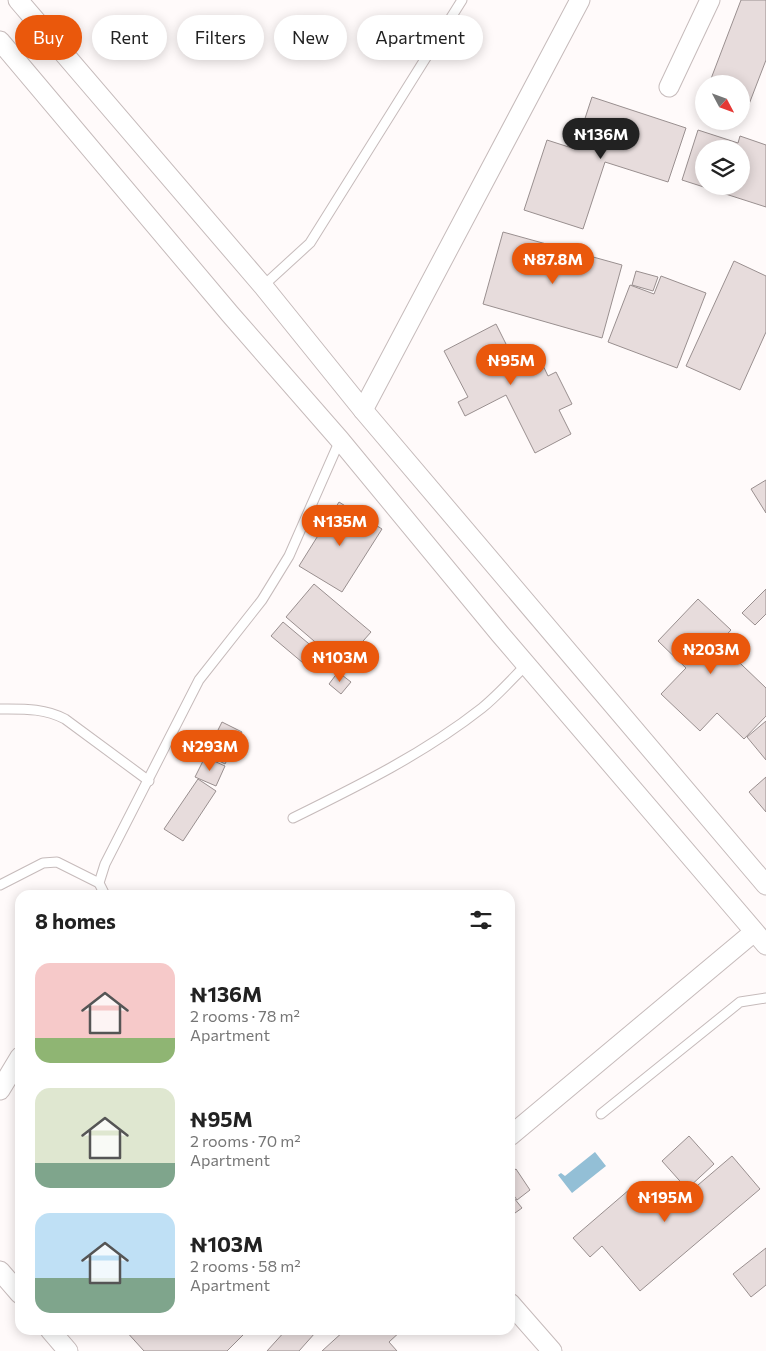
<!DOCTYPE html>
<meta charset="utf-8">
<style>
:root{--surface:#fff;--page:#f6f6f6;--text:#222;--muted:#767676;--accent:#ea580c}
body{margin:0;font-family:Commissioner,sans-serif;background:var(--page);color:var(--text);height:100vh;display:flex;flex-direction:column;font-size:19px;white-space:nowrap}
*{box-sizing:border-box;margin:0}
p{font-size:16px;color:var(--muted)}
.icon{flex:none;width:28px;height:28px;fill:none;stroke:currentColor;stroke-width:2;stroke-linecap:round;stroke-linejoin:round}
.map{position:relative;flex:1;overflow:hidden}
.side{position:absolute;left:15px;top:890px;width:500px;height:445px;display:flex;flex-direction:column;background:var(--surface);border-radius:15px;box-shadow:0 2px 12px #0003}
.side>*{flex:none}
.guide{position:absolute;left:15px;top:15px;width:500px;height:45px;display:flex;gap:10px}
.needle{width:32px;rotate:131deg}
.fabs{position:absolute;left:695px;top:75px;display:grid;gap:10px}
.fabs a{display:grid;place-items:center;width:55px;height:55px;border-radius:50%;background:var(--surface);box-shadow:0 2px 12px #0003;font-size:25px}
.price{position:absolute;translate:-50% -42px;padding:0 11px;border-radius:18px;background:var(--accent);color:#fff;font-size:16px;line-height:32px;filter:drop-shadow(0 1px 2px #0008)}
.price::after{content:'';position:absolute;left:50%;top:30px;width:15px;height:11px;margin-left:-8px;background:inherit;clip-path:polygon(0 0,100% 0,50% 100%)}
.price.active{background:#222;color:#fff}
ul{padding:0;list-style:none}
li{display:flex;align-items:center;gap:15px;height:125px;padding:0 20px}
li span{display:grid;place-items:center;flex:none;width:140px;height:100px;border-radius:15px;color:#555}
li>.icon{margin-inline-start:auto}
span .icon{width:60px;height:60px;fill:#fffc;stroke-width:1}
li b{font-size:21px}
h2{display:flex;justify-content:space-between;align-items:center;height:60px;padding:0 20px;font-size:21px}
.chip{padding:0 18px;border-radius:22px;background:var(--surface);box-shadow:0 2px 12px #0003;font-size:18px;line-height:45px}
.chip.active{background:var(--accent);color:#fff}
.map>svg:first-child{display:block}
.water{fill:#93bfd6}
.building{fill:#e7dcdc;stroke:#998f8f;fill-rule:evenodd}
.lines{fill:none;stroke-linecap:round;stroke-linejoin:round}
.lane-casing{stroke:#c6bbbb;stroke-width:11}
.street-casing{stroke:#c6bbbb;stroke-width:21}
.lane{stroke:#fff;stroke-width:9}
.street{stroke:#fff;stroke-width:19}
</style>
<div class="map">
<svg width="766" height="1351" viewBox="0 0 766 1351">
<rect width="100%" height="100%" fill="#fffafa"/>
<!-- water -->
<path class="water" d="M595,1152l11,14 -34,27 -14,-18 3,-2 4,3z"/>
<!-- building -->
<g class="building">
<path d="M741,0h25v60l-20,52 -5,-1v-27h-32z"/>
<path d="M592,97l94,31 -18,54 -63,-20 -22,67 -59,-19 23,-70 28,9z"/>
<path d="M698,130l40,13 2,-7 26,9v62l-84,-27zM704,149h37v37h-37z"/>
<path d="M503,232l119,33 -20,73 -119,-34z"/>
<path d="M734,261l32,15v56l-26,58 -54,-24z"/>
<path d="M636,271l22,6 -5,14 -21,-6z"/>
<path d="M661,276l45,17 -29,75 -69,-26 22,-57 24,9z"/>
<path d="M496,324l21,42 21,-11 10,21 8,-4 16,32 -13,6 12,24 -36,19 -29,-58 -41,21 -7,-14 10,-5 -24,-46z"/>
<path d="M766,480v33l-15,-24z"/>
<path d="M339,502l43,27 -40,63 -43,-26z"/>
<path d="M314,584l57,48 -29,33 -56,-48z"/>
<path d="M766,589v25l-11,11 -13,-12z"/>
<path d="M698,599l33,31 -12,13 47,45v28l-22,23 -27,-26 -17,18 -39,-37 25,-26 -28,-27z"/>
<path d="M283,622l38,32 -12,14 -38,-32z"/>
<path d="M338,672l13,10 -10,12 -12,-10z"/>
<path d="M766,721v39l-19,-23z"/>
<path d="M222,722l20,10 -17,32 -19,-10z"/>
<path d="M205,757l20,9 -9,20 -21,-9z"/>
<path d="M766,777v35l-17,-20z"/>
<path d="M198,779l18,12 -33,50 -19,-12z"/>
<path d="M689,1136l25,28 -27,25 -25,-28z"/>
<path d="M732,1156l28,33 -120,102 -38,-45 -12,11 -17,-19 64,-55 27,31z"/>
<path d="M516,1169l14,21 -13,10 -7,-10v-17z"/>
<path d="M510,1193l12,15 -7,5 -5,-6z"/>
<path d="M766,1248v37l-15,12 -18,-23z"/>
<path d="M125,1330h123l-21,21h-83z"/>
<path d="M286,1330h26l3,3 -16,18h-32z"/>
<path d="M345,1330h57l-13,12 8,9h-75z"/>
</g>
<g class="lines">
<!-- lane casing -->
<g class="lane-casing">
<g id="lane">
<path d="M263,286l47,-43 152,-243"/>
<path d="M0,709c24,0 44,-1 65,10l84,62"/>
<path d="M293,818c65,-32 132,-65 189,-110 16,-13 30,-29 44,-43"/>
<path d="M0,885l43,-22 14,-1 42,21"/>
<path d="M105,895l-6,-12 6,-19 94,-184 63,-80 27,-44 51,-116"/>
<path d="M601,1114l139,-112 26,-4"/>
</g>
</g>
<!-- street casing -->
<g class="street-casing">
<g id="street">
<path d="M18,0l245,286 100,124 403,475"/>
<path d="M0,41l230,273 110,126 160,194 266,311"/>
<path d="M669,87l41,-87"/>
<path d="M363,410l217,-410"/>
<path d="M0,1090l20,-33"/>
<path d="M510,1136l244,-204"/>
<path d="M0,1271l20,23"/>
<path d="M510,1303l42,48"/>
<path d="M50,1330l18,21"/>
</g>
</g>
<!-- lane -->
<use href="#lane" class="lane"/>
<!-- street -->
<use href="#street" class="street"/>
</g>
</svg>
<div class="fabs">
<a><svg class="needle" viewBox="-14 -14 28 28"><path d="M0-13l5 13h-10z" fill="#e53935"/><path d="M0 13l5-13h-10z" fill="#767676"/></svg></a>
<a><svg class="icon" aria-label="layers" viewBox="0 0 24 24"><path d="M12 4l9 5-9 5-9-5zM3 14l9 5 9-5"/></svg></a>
</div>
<b class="price active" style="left:601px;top:160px">₦136M</b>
<b class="price" style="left:553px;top:285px">₦87.8M</b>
<b class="price" style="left:511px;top:386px">₦95M</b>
<b class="price" style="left:340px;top:547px">₦135M</b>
<b class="price" style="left:711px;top:675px">₦203M</b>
<b class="price" style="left:340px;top:683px">₦103M</b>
<b class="price" style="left:210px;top:772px">₦293M</b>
<b class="price" style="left:665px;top:1223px">₦195M</b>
<div class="guide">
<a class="chip active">Buy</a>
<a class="chip">Rent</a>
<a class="chip">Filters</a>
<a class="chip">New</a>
<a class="chip">Apartment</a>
</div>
<section class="side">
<h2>8 homes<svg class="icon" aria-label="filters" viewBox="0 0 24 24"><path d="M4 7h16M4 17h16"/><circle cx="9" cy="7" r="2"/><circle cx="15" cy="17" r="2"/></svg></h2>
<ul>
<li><span style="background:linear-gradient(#f6c9c9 75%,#8fb573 0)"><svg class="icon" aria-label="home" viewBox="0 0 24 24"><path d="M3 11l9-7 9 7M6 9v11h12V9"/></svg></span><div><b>₦136M</b><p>2 rooms · 78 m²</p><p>Apartment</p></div></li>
<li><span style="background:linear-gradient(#dfe7d0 75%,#7fa58c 0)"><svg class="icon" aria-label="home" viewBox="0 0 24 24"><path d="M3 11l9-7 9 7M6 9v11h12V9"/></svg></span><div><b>₦95M</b><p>2 rooms · 70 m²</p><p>Apartment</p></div></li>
<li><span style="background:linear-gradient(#bfe0f5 65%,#7fa58c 0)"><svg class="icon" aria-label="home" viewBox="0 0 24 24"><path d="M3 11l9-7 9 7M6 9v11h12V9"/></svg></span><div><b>₦103M</b><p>2 rooms · 58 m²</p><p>Apartment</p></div></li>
</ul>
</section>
</div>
